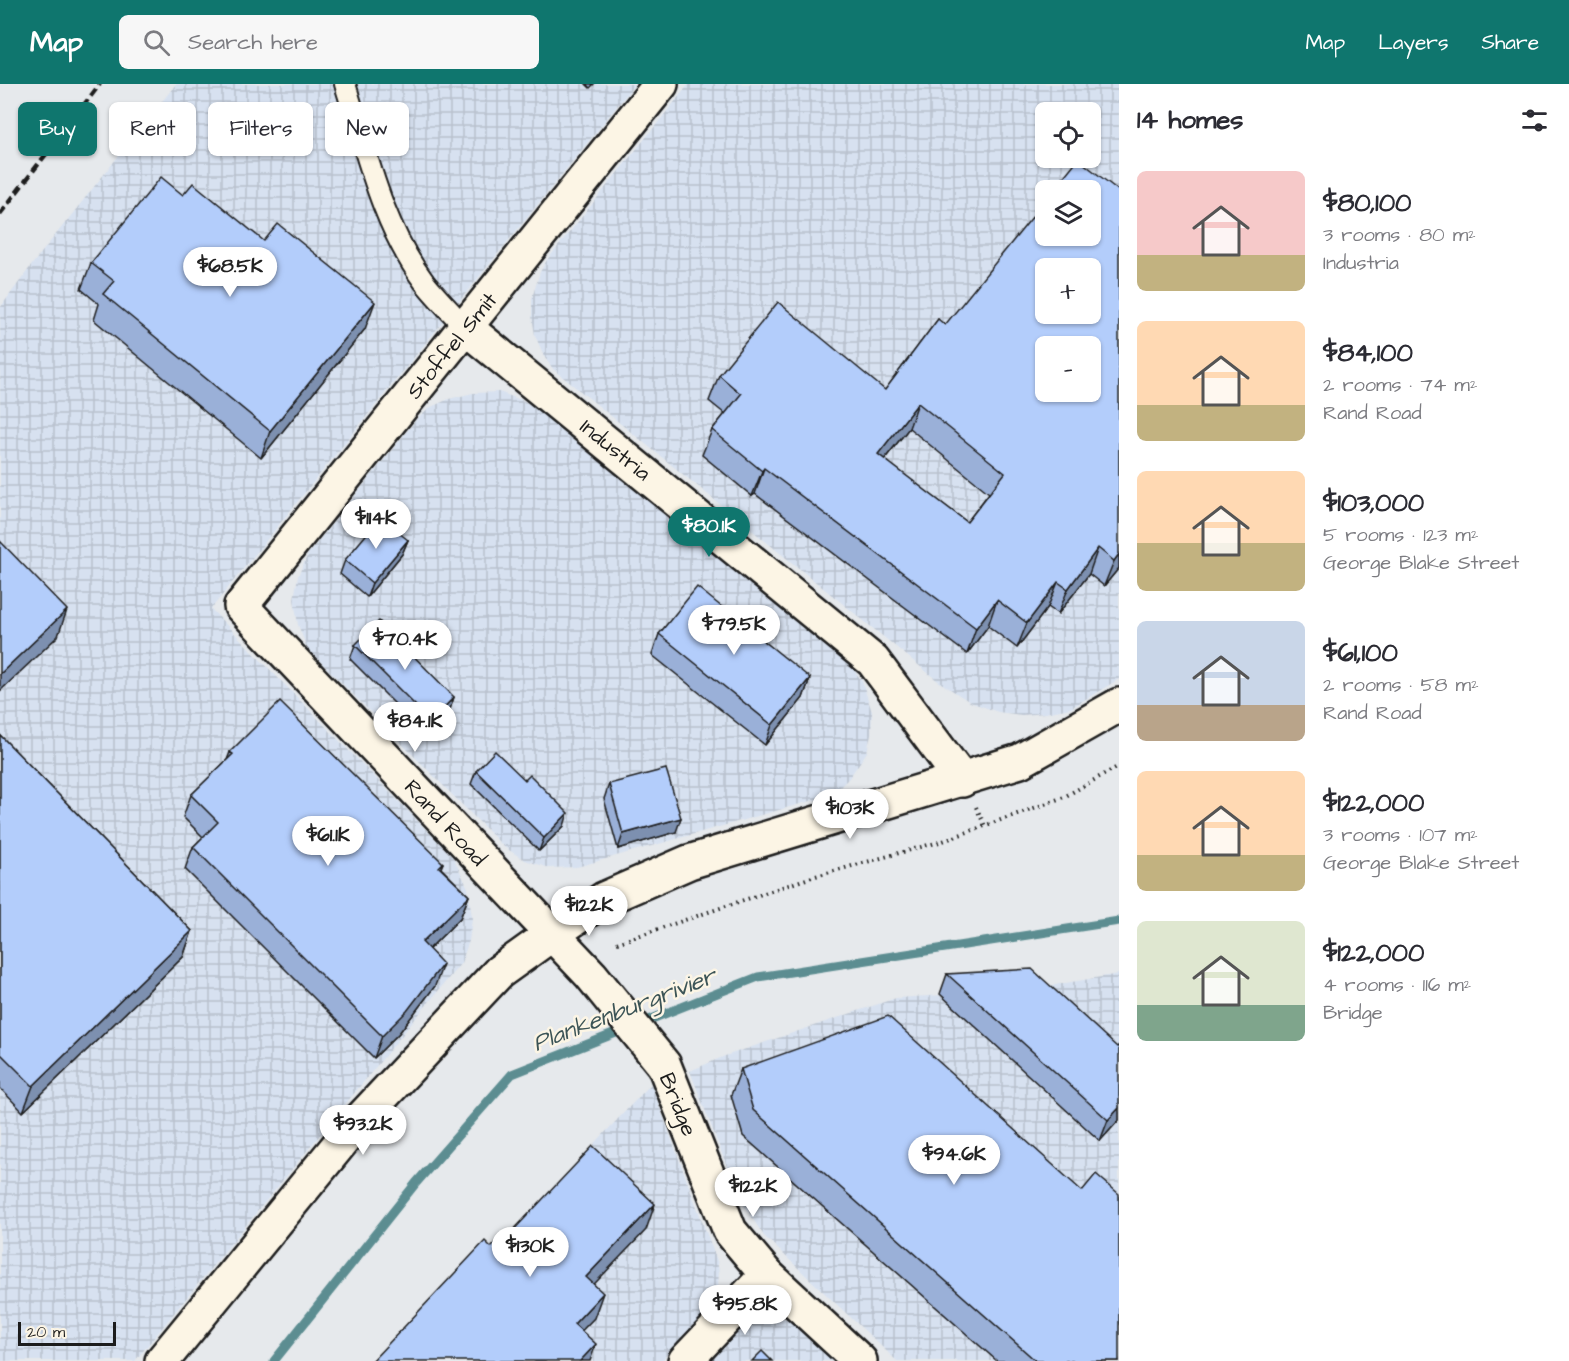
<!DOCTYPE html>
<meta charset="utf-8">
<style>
:root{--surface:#fff;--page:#f7f7f7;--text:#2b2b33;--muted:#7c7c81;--accent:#0f766e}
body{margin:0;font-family:"Architects Daughter",sans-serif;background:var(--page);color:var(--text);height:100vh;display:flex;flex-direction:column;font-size:22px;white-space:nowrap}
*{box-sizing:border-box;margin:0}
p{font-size:20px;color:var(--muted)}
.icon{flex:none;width:33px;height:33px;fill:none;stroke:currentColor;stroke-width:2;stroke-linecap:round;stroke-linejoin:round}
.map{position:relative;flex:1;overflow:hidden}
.sheet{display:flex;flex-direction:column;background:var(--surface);width:450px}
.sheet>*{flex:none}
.banner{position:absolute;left:18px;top:18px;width:570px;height:54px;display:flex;gap:12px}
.tools{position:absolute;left:1035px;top:18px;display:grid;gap:12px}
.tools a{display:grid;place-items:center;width:66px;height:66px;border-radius:9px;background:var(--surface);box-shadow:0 2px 4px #0004;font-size:30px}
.scale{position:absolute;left:18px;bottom:15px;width:98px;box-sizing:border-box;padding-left:6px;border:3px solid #1c1c1c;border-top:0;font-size:16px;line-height:21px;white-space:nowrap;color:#1c1c1c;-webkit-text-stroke:4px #fcf5e5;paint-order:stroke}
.price{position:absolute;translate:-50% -51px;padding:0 14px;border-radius:21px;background:#fff;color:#222;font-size:20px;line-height:39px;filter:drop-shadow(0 2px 3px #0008)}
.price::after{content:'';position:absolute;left:50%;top:36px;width:18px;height:14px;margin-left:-9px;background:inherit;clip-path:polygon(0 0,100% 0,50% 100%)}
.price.active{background:var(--accent);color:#fff}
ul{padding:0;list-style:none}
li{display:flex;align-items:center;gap:18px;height:150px;padding:0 18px}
li span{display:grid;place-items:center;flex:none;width:168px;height:120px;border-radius:9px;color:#555}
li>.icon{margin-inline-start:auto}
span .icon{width:72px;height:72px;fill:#fffc;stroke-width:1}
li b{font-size:26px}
h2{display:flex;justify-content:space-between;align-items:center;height:72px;padding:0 18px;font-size:26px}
.chip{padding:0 21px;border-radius:9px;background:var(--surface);box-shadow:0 2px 4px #0004;font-size:21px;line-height:54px}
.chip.active{background:var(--accent);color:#fff}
header{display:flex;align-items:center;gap:36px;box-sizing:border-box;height:84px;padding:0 30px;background:var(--accent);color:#fff}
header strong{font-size:28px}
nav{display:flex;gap:33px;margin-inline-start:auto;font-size:21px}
.search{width:420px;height:54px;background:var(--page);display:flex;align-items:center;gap:15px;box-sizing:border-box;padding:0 21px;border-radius:9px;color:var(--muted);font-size:22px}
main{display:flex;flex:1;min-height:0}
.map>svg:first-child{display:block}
.industrial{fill:url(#industrial-grid);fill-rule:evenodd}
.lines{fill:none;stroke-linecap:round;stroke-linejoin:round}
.stream{stroke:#5c8d91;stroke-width:9}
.lane-casing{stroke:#1c1c1c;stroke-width:24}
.street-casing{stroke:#1c1c1c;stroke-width:38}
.secondary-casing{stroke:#1c1c1c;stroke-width:38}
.path{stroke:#1c1c1c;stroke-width:4;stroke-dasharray:1.5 4.5;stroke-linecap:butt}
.lane{stroke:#fcf5e5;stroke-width:20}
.street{stroke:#fcf5e5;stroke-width:33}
.secondary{stroke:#fcf5e5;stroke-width:33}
.rail{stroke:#1c1c1c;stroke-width:4.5;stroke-dasharray:9 4.5;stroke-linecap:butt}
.wall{fill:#9ab0d8;stroke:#1c1c1c;stroke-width:1.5;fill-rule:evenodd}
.shaded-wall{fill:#7d90b0;stroke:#1c1c1c;stroke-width:1.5}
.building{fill:#b3cdfb;stroke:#1c1c1c;stroke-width:1.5;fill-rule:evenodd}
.labels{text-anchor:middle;stroke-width:5;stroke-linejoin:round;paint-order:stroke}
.street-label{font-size:22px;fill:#1c1c1c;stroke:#fcf5e5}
.water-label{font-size:24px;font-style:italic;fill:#3c5456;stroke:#fcf5e5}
</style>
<header>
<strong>Map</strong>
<div class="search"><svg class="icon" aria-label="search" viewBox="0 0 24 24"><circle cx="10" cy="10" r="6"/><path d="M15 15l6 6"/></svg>Search here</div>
<nav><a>Map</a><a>Layers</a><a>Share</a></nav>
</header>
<main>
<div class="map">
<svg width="1119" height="1277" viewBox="0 0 1119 1277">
<defs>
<pattern id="industrial-grid" width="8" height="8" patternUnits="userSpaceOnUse" patternTransform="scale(1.5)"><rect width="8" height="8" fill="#d7e1f0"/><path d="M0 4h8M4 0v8" fill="none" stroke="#b8c0cd"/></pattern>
</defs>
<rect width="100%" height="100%" fill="#e6e9ec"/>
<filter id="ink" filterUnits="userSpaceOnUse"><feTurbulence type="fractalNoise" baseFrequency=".0167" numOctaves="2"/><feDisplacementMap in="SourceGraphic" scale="12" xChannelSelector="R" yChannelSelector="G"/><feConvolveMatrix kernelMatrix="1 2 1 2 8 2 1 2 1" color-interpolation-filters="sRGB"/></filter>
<g filter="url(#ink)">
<!-- industrial -->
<g class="industrial">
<path d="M176,0h459l-424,525 242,248 15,31 4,30 -3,23 -8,22 -326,398h-135v-1053l34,-46z"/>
<path d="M689,0h430v595l-48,29 -26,5 -23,2 -24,-3 -28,-10 -32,-21 -385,-312 -10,-15 -8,-19 -3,-19v-18l8,-26 7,-12zM1046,28h44v46h-44zM1046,106h44v46h-44zM1046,184h44v46h-44zM1046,262h44v46h-44z"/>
<path d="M499,308l25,9 19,12 302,245 17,23 10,31 -1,22 -4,18 -18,26 -12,12 -19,9 -241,68 -28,1 -24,-8 -21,-13 -197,-199 -9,-23 -4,-26 4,-23 10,-22 108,-134 15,-13 18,-8 24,-6z"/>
<path d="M1119,890v387h-222l-133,-125 -19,-29 -16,-35 -39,-101 35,-15 171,-58 128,-8z"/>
<path d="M651,1000l66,177 2,11 -1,16 -4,14 -6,9 -47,50h-275l92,-94z"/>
<path d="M774,1233l15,2 15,10 35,32h-133l27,-29 14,-9 11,-4z"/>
</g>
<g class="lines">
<!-- stream -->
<g class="stream">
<path d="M639,940l119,-47 361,-56"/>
<path d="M274,1277l142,-178 96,-109 114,-45"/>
</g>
<!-- lane casing -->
<g class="lane-casing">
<path id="lane" d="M345,0c21,67 37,142 80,199 12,15 27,30 40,44"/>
</g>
<!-- street casing -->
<g class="street-casing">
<g id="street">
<path d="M661,0l-420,522 350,369 73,90 66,166 37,44 93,86"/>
<path d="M465,243l408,334 89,119"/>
<path d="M685,1277l82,-86"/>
</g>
</g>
<!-- secondary casing -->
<g class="secondary-casing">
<path id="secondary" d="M162,1277l194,-237 143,-152 53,-38 52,-35 85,-37 331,-101 99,-56"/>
</g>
<!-- path -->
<g class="path">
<path d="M976,723l9,19"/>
<path d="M617,859l195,-66 131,-36 121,-44 55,-31"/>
</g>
<!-- lane -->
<use href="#lane" class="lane"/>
<!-- street -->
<use href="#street" class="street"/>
<!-- secondary -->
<use href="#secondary" class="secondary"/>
<!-- rail -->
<path class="rail" d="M0,130l100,-130"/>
</g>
<!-- wall -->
<g class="wall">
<path d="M586,0h8l-4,4z"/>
<path d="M183,111l182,134 -104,129 -167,-138 5,-16 -18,-15 10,-26z"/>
<path d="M938,235l181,249 -15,18 -15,-12 -31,40 -10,-7 -31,41 -29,-22 -21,28 -212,-160 -3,2 -50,-41 10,-25 13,-16 -16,-13 10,-26 166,15zM909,344l80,65 -22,29 -83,-62z"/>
<path d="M408,456l-6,14 -35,43 -27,-23 5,-14z"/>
<path d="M659,550l151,44 -7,20 -38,47 -113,-90z"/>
<path d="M355,561l99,52 -5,15 -23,23 -76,-76z"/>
<path d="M0,651l192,196 -9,26 -160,155 -23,-24z"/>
<path d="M230,668l213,111 -2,5 28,28 -9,22 -31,31 6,37 -36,47 -25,25 -189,-189 8,-22 10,-10 -20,-20 8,-22 36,-35z"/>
<path d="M476,687l49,9 39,46 -25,25 -68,-67z"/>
<path d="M609,700l67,48 -58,17 -14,-50z"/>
<path d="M947,890l170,73 2,73 -19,21 -160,-147z"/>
<path d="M741,985l341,122 37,170h-122l-254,-225 -12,-41z"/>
</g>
<!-- shaded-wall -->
<g class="shaded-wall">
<path d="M375,218l-10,27 -104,129 9,-27z"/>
<path d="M918,319l-9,25 -41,52 10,-26z"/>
<path d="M764,384l-9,26 -3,2 10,-25z"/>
<path d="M408,456l-6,14 -35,43 5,-14z"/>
<path d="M1098,464l-9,26 -31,40 10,-25z"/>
<path d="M1119,470v14l-15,18 10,-25z"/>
<path d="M1058,498l-10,25 -31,41 10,-25z"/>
<path d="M997,516l-9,26 -21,28 9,-26z"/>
<path d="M67,526l-9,26 -58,55v-17z"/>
<path d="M810,594l-7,20 -38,47 7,-20z"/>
<path d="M454,613l-5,15 -23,23 5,-14z"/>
<path d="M568,729l-4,13 -25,25 5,-13z"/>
<path d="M681,734l-5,14 -58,17 5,-15z"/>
<path d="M469,812l-9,22 -46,46 8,-22z"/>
<path d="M192,847l-9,26 -160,155 10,-26z"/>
<path d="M443,880l-8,22 -36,47 -25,25 8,-22z"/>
<path d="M1119,1024v12l-19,21 8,-21z"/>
<path d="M655,1120l-9,26 -69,72 9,-25z"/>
<path d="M603,1209l-9,25 -30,31 10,-25z"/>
<path d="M596,1260l-6,17h-10z"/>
</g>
<!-- building -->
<g class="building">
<path d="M1078,75l41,32v363l-5,7 -16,-13 -30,41 -10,-7 -31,41 -30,-23 -21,28 -212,-160 -2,3 -50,-41 29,-36 -22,-19 59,-73 107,88 53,-71 7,6 101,-125v36h44v-46h-37zM1046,184h44v46h-44zM1046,262h44v46h-44zM918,319l87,70 -38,49 -89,-68z"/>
<path d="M161,93l22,18 10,-12 71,58 14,-17 97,78 -105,129 -167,-137 11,-13 -23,-18z"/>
<path d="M380,434l28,22 -36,43 -27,-23z"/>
<path d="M0,457l67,69 -67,64z"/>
<path d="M697,503l113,91 -38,47 -113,-91z"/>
<path d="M379,537l75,76 -23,24 -76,-76z"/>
<path d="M280,618l163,161 -4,4 30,29 -47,46 21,22 -36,47 -25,25 -189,-189 25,-25 -27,-27 42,-41 -3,-2z"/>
<path d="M0,651l192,196 -159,155 -33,-33z"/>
<path d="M495,667l30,29 5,-5 38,38 -24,25 -68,-67z"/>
<path d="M666,685l15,49 -58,16 -14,-50z"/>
<path d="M1032,885l85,78 2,-2v63l-11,12 -161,-146z"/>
<path d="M888,932l194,175 14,-17 23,20v167h-83l-283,-251 -12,-41z"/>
<path d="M593,1062l62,58 -69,73 17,16 -29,31 22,20 -16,17h-208l113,-120 6,6 12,-13 4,3z"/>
<path d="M762,1267l10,10h-20z"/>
</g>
</g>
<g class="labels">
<!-- street labels -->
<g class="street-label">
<text transform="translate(451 261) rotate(-51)" y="8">Stoffel Smit</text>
<text transform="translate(616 365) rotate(39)" y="8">Industria</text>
<text transform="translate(446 738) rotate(47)" y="8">Rand Road</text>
<text transform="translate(679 1020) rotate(68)" y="8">Bridge</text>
</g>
<!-- water labels -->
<g class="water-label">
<text transform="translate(624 925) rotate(-21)" y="8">Plankenburgrivier</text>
</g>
</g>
</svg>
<div class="tools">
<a><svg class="icon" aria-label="locate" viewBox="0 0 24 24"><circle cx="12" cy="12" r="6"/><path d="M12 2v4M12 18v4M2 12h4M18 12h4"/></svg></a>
<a><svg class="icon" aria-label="layers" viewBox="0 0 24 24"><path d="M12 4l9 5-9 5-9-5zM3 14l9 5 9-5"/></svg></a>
<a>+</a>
<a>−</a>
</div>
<div class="scale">20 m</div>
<b class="price" style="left:230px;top:214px">$68.5K</b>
<b class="price" style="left:376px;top:466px">$114K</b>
<b class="price active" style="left:709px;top:474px">$80.1K</b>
<b class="price" style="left:734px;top:572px">$79.5K</b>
<b class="price" style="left:405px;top:587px">$70.4K</b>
<b class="price" style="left:415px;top:669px">$84.1K</b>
<b class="price" style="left:850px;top:756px">$103K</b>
<b class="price" style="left:328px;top:783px">$61.1K</b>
<b class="price" style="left:589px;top:853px">$122K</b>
<b class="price" style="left:363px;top:1072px">$93.2K</b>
<b class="price" style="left:954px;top:1102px">$94.6K</b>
<b class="price" style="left:753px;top:1134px">$122K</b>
<b class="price" style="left:530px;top:1194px">$130K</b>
<b class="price" style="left:745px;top:1252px">$95.8K</b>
<div class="banner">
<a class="chip active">Buy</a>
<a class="chip">Rent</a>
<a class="chip">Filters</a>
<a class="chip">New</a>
</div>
</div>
<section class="sheet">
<h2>14 homes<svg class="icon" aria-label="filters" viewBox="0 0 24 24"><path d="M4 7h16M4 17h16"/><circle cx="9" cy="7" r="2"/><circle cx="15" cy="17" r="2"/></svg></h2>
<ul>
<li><span style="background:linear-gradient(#f6c9c9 70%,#c2b280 0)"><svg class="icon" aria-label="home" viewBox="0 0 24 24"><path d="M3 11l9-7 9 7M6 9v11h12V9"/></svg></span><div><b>$80,100</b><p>3 rooms · 80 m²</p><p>Industria</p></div></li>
<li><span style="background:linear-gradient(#ffd9b3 70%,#c2b280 0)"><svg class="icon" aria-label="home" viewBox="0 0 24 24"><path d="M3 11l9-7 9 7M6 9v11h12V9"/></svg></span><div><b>$84,100</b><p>2 rooms · 74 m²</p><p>Rand Road</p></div></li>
<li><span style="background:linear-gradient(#ffd9b3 60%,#c2b280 0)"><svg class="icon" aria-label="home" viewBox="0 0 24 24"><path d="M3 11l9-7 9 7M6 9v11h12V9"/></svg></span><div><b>$103,000</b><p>5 rooms · 123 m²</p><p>George Blake Street</p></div></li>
<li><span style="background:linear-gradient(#c9d6e8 70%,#b9a48a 0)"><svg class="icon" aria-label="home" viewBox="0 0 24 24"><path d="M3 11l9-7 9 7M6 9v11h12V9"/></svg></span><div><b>$61,100</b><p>2 rooms · 58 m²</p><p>Rand Road</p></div></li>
<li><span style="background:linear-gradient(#ffd9b3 70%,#c2b280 0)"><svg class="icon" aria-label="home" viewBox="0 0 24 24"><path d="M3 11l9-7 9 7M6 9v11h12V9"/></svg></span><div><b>$122,000</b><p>3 rooms · 107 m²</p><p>George Blake Street</p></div></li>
<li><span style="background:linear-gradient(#dfe7d0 70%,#7fa58c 0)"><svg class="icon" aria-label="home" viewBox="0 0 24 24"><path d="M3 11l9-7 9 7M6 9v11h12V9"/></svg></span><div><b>$122,000</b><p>4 rooms · 116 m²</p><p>Bridge</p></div></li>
</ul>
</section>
</main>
